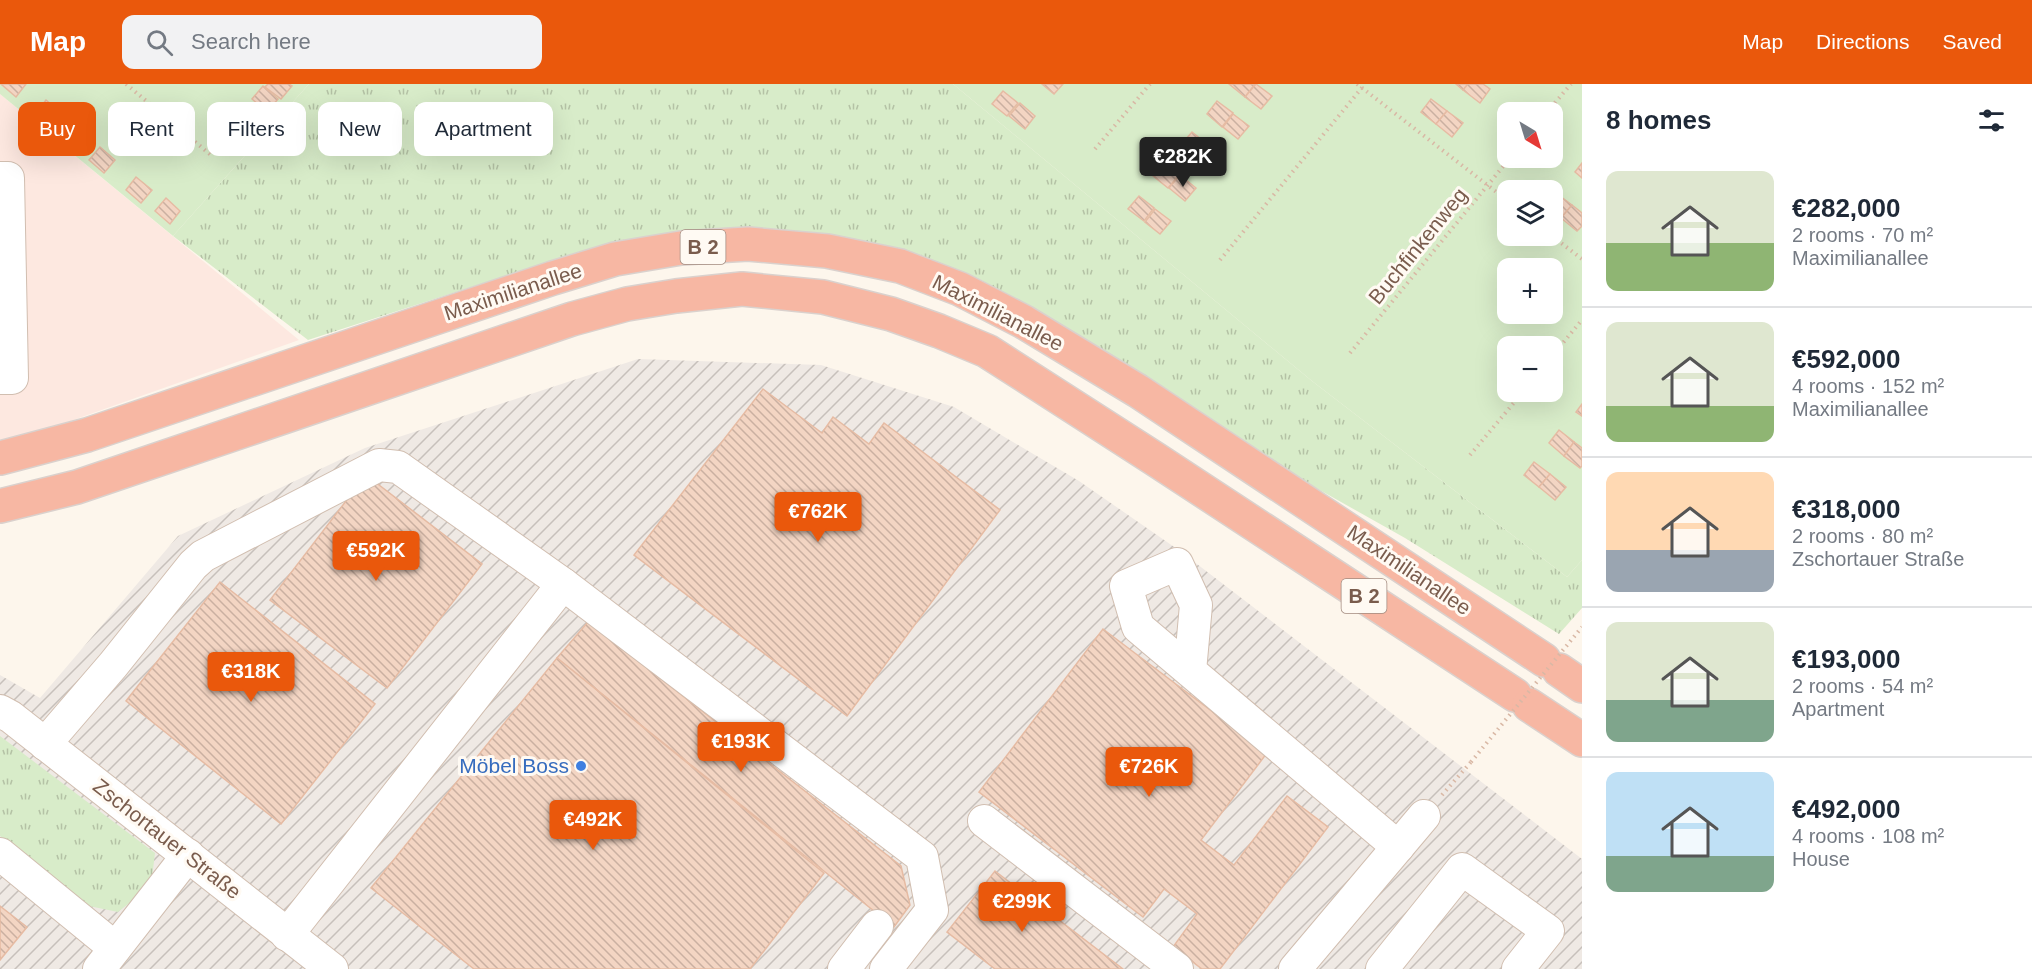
<!DOCTYPE html>
<meta charset="utf-8">
<style>
:root{--surface:#fff;--page:#f2f2f3;--text:#1f2937;--muted:#747a83;--line:#e0e1e3;--accent:#ea580c}
body{margin:0;font-family:Arial,sans-serif;background:var(--page);color:var(--text);height:100vh;display:flex;flex-direction:column;font-size:22px;white-space:nowrap}
*{box-sizing:border-box;margin:0}
p{font-size:20px;color:var(--muted)}
.icon{flex:none;width:33px;height:33px;fill:none;stroke:currentColor;stroke-width:2;stroke-linecap:round;stroke-linejoin:round}
.map{position:relative;flex:1;overflow:hidden}
.side{display:flex;flex-direction:column;background:var(--surface);width:450px}
.side>*{flex:none}
.hud{position:absolute;left:18px;top:18px;width:570px;height:54px;display:flex;gap:12px}
.needle{width:39px;rotate:142deg}
.controls{position:absolute;left:1497px;top:18px;display:grid;gap:12px}
.controls a{display:grid;place-items:center;width:66px;height:66px;border-radius:12px;background:var(--surface);box-shadow:0 6px 24px #0002;font-size:30px}
.price{position:absolute;translate:-50% -51px;padding:0 14px;border-radius:6px;background:var(--accent);color:#fff;font-size:20px;line-height:39px;filter:drop-shadow(0 2px 3px #0008)}
.price::after{content:'';position:absolute;left:50%;top:36px;width:18px;height:14px;margin-left:-9px;background:inherit;clip-path:polygon(0 0,100% 0,50% 100%)}
.price.current{background:#222;color:#fff}
ul{padding:0;list-style:none}
li{display:flex;align-items:center;gap:18px;height:150px;padding:0 24px}
li+li{border-top:2px solid var(--line)}
li span{display:grid;place-items:center;flex:none;width:168px;height:120px;border-radius:12px;color:#555}
li>.icon{margin-inline-start:auto}
span .icon{width:72px;height:72px;fill:#fffc;stroke-width:1}
li b{font-size:26px}
h2{display:flex;justify-content:space-between;align-items:center;height:72px;padding:0 24px;font-size:26px}
.tag{padding:0 21px;border-radius:12px;background:var(--surface);box-shadow:0 6px 24px #0002;font-size:21px;line-height:54px}
.tag.current{background:var(--accent);color:#fff}
header{display:flex;align-items:center;gap:36px;box-sizing:border-box;height:84px;padding:0 30px;background:var(--accent);color:#fff}
header strong{font-size:28px}
nav{display:flex;gap:33px;margin-inline-start:auto;font-size:21px}
.search{width:420px;height:54px;background:var(--page);display:flex;align-items:center;gap:15px;box-sizing:border-box;padding:0 21px;border-radius:12px;color:var(--muted);font-size:22px}
main{display:flex;flex:1;min-height:0}
.map>svg:first-child{display:block}
.commercial{fill:#fde8e0}
.industrial{fill:url(#industrial-furrows)}
.grass{fill:url(#grass-tufts)}
.garden{fill:#d8ecc9;fill-rule:evenodd}
.building{fill:url(#building-back-hatch);stroke:#e6bba3;stroke-width:1.5}
.lines{fill:none;stroke-linecap:round;stroke-linejoin:round}
.minor-casing{stroke:#d1beb0;stroke-width:34}
.highway-casing{stroke:#dad1cd;stroke-width:36}
.path{stroke:#d9b8a5;stroke-width:4;stroke-dasharray:1.5 4.5;stroke-linecap:butt}
.minor{stroke:#fff;stroke-width:32}
.highway{stroke:#f7b7a3;stroke-width:33}
.path-bridge{stroke:#d9b8a5;stroke-width:4;stroke-dasharray:1.5 4.5;stroke-linecap:butt}
.shop-dot{fill:#3f7fe0;stroke:#fffaf3;stroke-width:2}
.labels{text-anchor:middle;stroke-width:6;stroke-linejoin:round;paint-order:stroke}
.shield{fill:#fffaf3;stroke:#a28b7f;stroke-width:1.5}
.shield-label{font-size:20px;font-weight:bold;fill:#7a5c4d}
.street-label{font-size:21px;fill:#7a5c4d;stroke:#fffaf3}
.shop-label{font-size:21px;fill:#366cbe;stroke:#fffaf3;text-anchor:end}
</style>
<header>
<strong>Map</strong>
<div class="search"><svg class="icon" aria-label="search" viewBox="0 0 24 24"><circle cx="10" cy="10" r="6"/><path d="M15 15l6 6"/></svg>Search here</div>
<nav><a>Map</a><a>Directions</a><a>Saved</a></nav>
</header>
<main>
<div class="map">
<svg width="1582" height="885" viewBox="0 0 1582 885">
<defs>
<pattern id="industrial-furrows" width="10" height="10" patternUnits="userSpaceOnUse" patternTransform="scale(1.5)"><rect width="10" height="10" fill="#efe9e4"/><path d="M-1 1l2-2M0 10L10 0M9 11l2-2" fill="none" stroke="#c7c0bb"/></pattern>
<pattern id="grass-tufts" width="24" height="20" patternUnits="userSpaceOnUse" patternTransform="scale(1.5)"><rect width="24" height="20" fill="#d8ecc9"/><path d="M3 7l-1-3M5 7V3M7 7l1-3M15 17l-1-3M17 17v-4M19 17l1-3" fill="none" stroke="#b4c2a5"/></pattern>
<pattern id="building-back-hatch" width="6" height="6" patternUnits="userSpaceOnUse" patternTransform="scale(1.5)"><rect width="6" height="6" fill="#f3d5c3"/><path d="M-1 5l2 2M0 0l6 6M5-1l2 2" fill="none" stroke="#cab0a1"/></pattern>
</defs>
<rect width="100%" height="100%" fill="#fdf6ec"/>
<!-- commercial -->
<path class="commercial" d="M0,10l299,246 -251,89 -48,11z"/>
<!-- industrial -->
<path class="industrial" d="M638,275l183,6 133,42 125,74 101,70 402,308v110h-1582v-294l40,23 138,-162 187,-88z"/>
<!-- grass -->
<g class="grass">
<path d="M309,0h644l359,297 255,196 15,-17v48l-23,26 -154,-96 -96,-54 -262,-167 -66,-37 -62,-24 -109,-21 -79,-7 -65,6 -90,19 -268,87 -135,-104z"/>
<path d="M0,652l155,117 -4,33 -33,26 -34,-7 -84,-69z"/>
</g>
<!-- garden -->
<g class="garden">
<path d="M0,0h309l-136,152 -173,-142z"/>
<path d="M953,0h629v476l-15,17 -255,-196zM1508,28h44v46h-44zM1508,106h44v46h-44zM1508,184h44v46h-44zM1508,262h44v46h-44z"/>
</g>
<!-- building -->
<g class="building">
<path d="M1,0h25l-10,13z"/>
<path d="M268,0h21l3,2 -11,13 -16,-12z"/>
<path d="M1042,0h21l-9,10z"/>
<path d="M1229,0h26l-10,13z"/>
<path d="M1256,0l16,12 -11,13 -16,-12z"/>
<path d="M1456,0h12l-5,6z"/>
<path d="M1468,0h15l7,5 -10,14 -17,-13z"/>
<path d="M263,2l15,13 -11,13 -15,-13z"/>
<path d="M1003,7l15,12 -11,13 -15,-12z"/>
<path d="M1431,15l16,12 -11,13 -15,-12z"/>
<path d="M46,16l15,13 -11,13 -15,-12z"/>
<path d="M1217,17l16,12 -11,14 -15,-13z"/>
<path d="M1020,19l15,13 -10,13 -16,-13z"/>
<path d="M1447,27l16,12 -11,14 -16,-13z"/>
<path d="M1233,30l16,12 -11,13 -15,-12z"/>
<path d="M72,36l16,13 -11,13 -15,-13z"/>
<path d="M1192,48l15,12 -10,13 -16,-12z"/>
<path d="M1208,60l16,12 -10,14 -16,-13z"/>
<path d="M100,63l15,13 -11,13 -15,-13z"/>
<path d="M1164,78l15,13 -11,13 -15,-12z"/>
<path d="M1582,79v15l-7,-6z"/>
<path d="M1180,91l16,13 -11,13 -16,-13z"/>
<path d="M136,93l16,13 -11,13 -15,-13z"/>
<path d="M1556,109l16,12 -11,13 -9,-6v-14z"/>
<path d="M1139,112l15,12 -10,13 -16,-12z"/>
<path d="M166,114l14,13 -10,13 -15,-13z"/>
<path d="M1572,121l10,8v13l-5,5 -16,-13z"/>
<path d="M1155,125l16,12 -11,13 -15,-12z"/>
<path d="M763,305l59,44 11,-16 36,27 15,-21 116,87 -153,206 -213,-161z"/>
<path d="M1582,320v12l-6,-4z"/>
<path d="M1559,346l15,12 -10,14 -15,-13z"/>
<path d="M1574,358l8,6v18l-2,2 -16,-12z"/>
<path d="M1534,378l16,12 -11,13 -15,-12z"/>
<path d="M1550,390l16,13 -11,13 -16,-13z"/>
<path d="M366,391l116,89 -95,124 -117,-88z"/>
<path d="M220,498l155,122 -94,120 -155,-123z"/>
<path d="M588,538l313,244 9,39 -16,22 -337,-269z"/>
<path d="M1103,545l164,124 -66,87 33,25 53,-69 41,31 -108,142h-18l-29,-22 24,-33 -33,-25 -21,28 -164,-125z"/>
<path d="M557,574l267,215 -74,96h-276l-103,-81z"/>
<path d="M995,787l128,98h-128l-48,-37z"/>
<path d="M0,822l27,21 -27,33z"/>
</g>
<g class="lines">
<!-- minor casing -->
<g class="minor-casing">
<g id="minor">
<path d="M0,94h8l4,200h-12"/>
<path d="M1190,587l6,-66 -19,-41 -51,22 12,41 260,220"/>
<path d="M0,627l11,6 321,252"/>
<path d="M45,660l68,-79 80,-100 10,-9 176,-91 19,2 165,117"/>
<path d="M984,737l193,148"/>
<path d="M0,770l115,94"/>
<path d="M287,851l276,-351 359,273 10,53 -46,59"/>
<path d="M99,885l89,-114"/>
<path d="M844,885l33,-43"/>
<path d="M1295,885l129,-153"/>
<path d="M1382,885l80,-100 86,62 -30,38"/>
</g>
</g>
<!-- highway casing -->
<g class="highway-casing">
<g id="highway">
<path d="M0,374l87,-23 466,-157 62,-19 66,-11 67,-4 79,7 73,15 60,23 64,33 114,69 406,269"/>
<path d="M0,422l77,-19 495,-168 55,-15 49,-8 66,-7 81,8 68,17 48,17 48,20 168,108 360,236"/>
<path d="M1559,586l23,16"/>
<path d="M1529,621l53,35"/>
</g>
</g>
<!-- path -->
<g class="path">
<path d="M126,0l86,72"/>
<path d="M1357,0l151,117"/>
<path d="M1547,28l24,-28"/>
<path d="M1095,65l55,-65"/>
<path d="M1552,152l30,23"/>
<path d="M1220,176l145,-176"/>
<path d="M1350,269l160,-195"/>
<path d="M1552,272l30,-36"/>
<path d="M1470,371l53,-63"/>
<path d="M1442,711l29,-33"/>
</g>
<!-- minor -->
<use href="#minor" class="minor"/>
<!-- highway -->
<use href="#highway" class="highway"/>
<!-- path-bridge -->
<path class="path-bridge" d="M1471,678l111,-135"/>
</g>
<!-- markers -->
<circle class="shop-dot" cx="581" cy="682" r="6"/>
<g class="labels">
<!-- shield labels -->
<g class="shield">
<rect x="680.5" y="146" width="45" height="34" rx="4.5"/>
<rect x="1341.5" y="495" width="45" height="34" rx="4.5"/>
</g>
<g class="shield-label">
<text x="703" y="170">B 2</text>
<text x="1364" y="519">B 2</text>
</g>
<!-- street labels -->
<g class="street-label">
<text transform="translate(1418 162) rotate(-51)" y="7">Buchfinkenweg</text>
<text transform="translate(513 208) rotate(-18)" y="7">Maximilianallee</text>
<text transform="translate(998 229) rotate(27)" y="7">Maximilianallee</text>
<text transform="translate(1409 486) rotate(34)" y="7">Maximilianallee</text>
<text transform="translate(167 755) rotate(38)" y="7">Zschortauer Straße</text>
</g>
<!-- shop labels -->
<g class="shop-label">
<text x="569" y="689">Möbel Boss</text>
</g>
</g>
</svg>
<div class="controls">
<a><svg class="needle" viewBox="-14 -14 28 28"><path d="M0-13l5 13h-10z" fill="#e53935"/><path d="M0 13l5-13h-10z" fill="#747a83"/></svg></a>
<a><svg class="icon" aria-label="layers" viewBox="0 0 24 24"><path d="M12 4l9 5-9 5-9-5zM3 14l9 5 9-5"/></svg></a>
<a>+</a>
<a>−</a>
</div>
<b class="price current" style="left:1183px;top:104px">€282K</b>
<b class="price" style="left:818px;top:459px">€762K</b>
<b class="price" style="left:376px;top:498px">€592K</b>
<b class="price" style="left:251px;top:619px">€318K</b>
<b class="price" style="left:741px;top:689px">€193K</b>
<b class="price" style="left:1149px;top:714px">€726K</b>
<b class="price" style="left:593px;top:767px">€492K</b>
<b class="price" style="left:1022px;top:849px">€299K</b>
<div class="hud">
<a class="tag current">Buy</a>
<a class="tag">Rent</a>
<a class="tag">Filters</a>
<a class="tag">New</a>
<a class="tag">Apartment</a>
</div>
</div>
<section class="side">
<h2>8 homes<svg class="icon" aria-label="filters" viewBox="0 0 24 24"><path d="M4 7h16M4 17h16"/><circle cx="9" cy="7" r="2"/><circle cx="15" cy="17" r="2"/></svg></h2>
<ul>
<li><span style="background:linear-gradient(#dfe7d0 60%,#8fb573 0)"><svg class="icon" aria-label="home" viewBox="0 0 24 24"><path d="M3 11l9-7 9 7M6 9v11h12V9"/></svg></span><div><b>€282,000</b><p>2 rooms · 70 m²</p><p>Maximilianallee</p></div></li>
<li><span style="background:linear-gradient(#dfe7d0 70%,#8fb573 0)"><svg class="icon" aria-label="home" viewBox="0 0 24 24"><path d="M3 11l9-7 9 7M6 9v11h12V9"/></svg></span><div><b>€592,000</b><p>4 rooms · 152 m²</p><p>Maximilianallee</p></div></li>
<li><span style="background:linear-gradient(#ffd9b3 65%,#9aa5b1 0)"><svg class="icon" aria-label="home" viewBox="0 0 24 24"><path d="M3 11l9-7 9 7M6 9v11h12V9"/></svg></span><div><b>€318,000</b><p>2 rooms · 80 m²</p><p>Zschortauer Straße</p></div></li>
<li><span style="background:linear-gradient(#dfe7d0 65%,#7fa58c 0)"><svg class="icon" aria-label="home" viewBox="0 0 24 24"><path d="M3 11l9-7 9 7M6 9v11h12V9"/></svg></span><div><b>€193,000</b><p>2 rooms · 54 m²</p><p>Apartment</p></div></li>
<li><span style="background:linear-gradient(#bfe0f5 70%,#7fa58c 0)"><svg class="icon" aria-label="home" viewBox="0 0 24 24"><path d="M3 11l9-7 9 7M6 9v11h12V9"/></svg></span><div><b>€492,000</b><p>4 rooms · 108 m²</p><p>House</p></div></li>
</ul>
</section>
</main>
